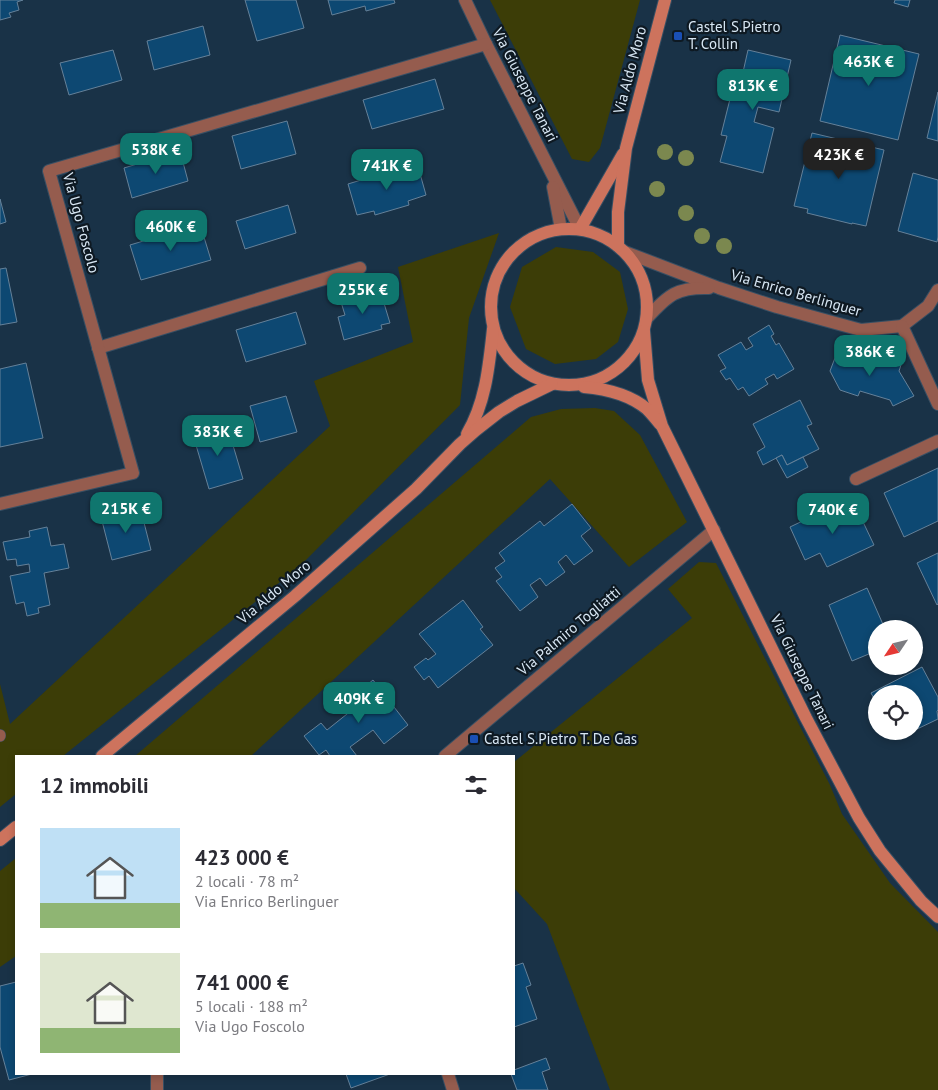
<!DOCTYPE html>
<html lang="it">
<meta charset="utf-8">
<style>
:root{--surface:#fff;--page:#f2f2f3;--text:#2b2b33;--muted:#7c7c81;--accent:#0f766e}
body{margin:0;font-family:"PT Sans",sans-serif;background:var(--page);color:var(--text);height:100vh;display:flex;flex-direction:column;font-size:19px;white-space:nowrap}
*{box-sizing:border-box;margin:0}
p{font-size:16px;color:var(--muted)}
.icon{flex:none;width:28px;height:28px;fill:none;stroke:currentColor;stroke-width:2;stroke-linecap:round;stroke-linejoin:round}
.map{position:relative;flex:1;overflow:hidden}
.side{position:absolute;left:15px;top:755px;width:500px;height:320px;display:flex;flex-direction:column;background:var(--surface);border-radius:0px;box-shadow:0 2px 8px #0003}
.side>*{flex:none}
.needle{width:32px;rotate:235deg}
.tools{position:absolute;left:868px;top:620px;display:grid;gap:10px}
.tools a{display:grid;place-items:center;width:55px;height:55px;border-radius:50%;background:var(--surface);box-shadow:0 2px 8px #0003;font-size:25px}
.price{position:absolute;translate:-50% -42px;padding:0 11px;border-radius:10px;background:var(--accent);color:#fff;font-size:16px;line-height:32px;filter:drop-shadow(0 1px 2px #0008)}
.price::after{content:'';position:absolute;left:50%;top:30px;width:15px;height:11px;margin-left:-8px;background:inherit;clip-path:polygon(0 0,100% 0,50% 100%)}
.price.active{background:#222;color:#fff}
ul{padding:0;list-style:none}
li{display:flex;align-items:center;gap:15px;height:125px;padding:0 25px}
li span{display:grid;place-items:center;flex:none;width:140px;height:100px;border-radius:0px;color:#555}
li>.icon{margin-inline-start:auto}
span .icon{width:60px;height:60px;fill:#fffc;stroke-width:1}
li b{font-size:21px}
h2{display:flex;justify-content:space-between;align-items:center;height:60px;padding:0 25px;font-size:21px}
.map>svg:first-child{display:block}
.green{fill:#3c3d07}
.building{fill:#0d4872;stroke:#658199}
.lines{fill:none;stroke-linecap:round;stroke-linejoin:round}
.lane-casing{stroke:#384f63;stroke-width:12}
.street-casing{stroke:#384f63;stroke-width:14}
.secondary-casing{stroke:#384f63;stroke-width:14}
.lane{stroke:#955c4e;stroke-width:11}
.street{stroke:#955c4e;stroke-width:12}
.secondary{stroke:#cd735d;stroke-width:12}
.tree{fill:#7b884f}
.transit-dot{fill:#1a4fb4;stroke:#0e1922;stroke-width:2}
.labels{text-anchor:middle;stroke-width:4.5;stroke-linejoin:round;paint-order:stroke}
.poi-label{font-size:15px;fill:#d8e7f4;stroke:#0e1922;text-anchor:start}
.street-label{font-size:15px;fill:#d8e7f4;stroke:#0e1922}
</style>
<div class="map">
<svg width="938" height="1090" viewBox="0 0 938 1090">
<rect width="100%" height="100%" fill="#193247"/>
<!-- green -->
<g class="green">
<path d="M490,0h150l-40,148 -11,14 -17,-3z"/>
<path d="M499,233l-30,85 -9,87 -160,161 -237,190h-47v38l-16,13v-123l10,40 320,-298 -16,-45 99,-39 -15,-75z"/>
<path d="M556,247l37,5 27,20 8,37 -10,33 -22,17 -41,5 -29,-15 -16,-42 12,-40z"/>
<path d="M595,408l19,3 26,24 47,87 -58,45 -79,-88 -299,277h-116l396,-339 30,-8z"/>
<path d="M699,562l17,1 114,222 12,29 48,69 48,49v158h-328l-63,-166 -33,-36v-126l178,-144 -24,-29z"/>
<path d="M16,858v98l-16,11v-96z"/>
</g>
<!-- building -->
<g class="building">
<path d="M0,0h23l-6,2 2,8 -10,3 2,4 -11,3z"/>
<path d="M245,0h51l8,28 -47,13z"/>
<path d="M328,0h66l1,3 -29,8 -1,-5 -33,9z"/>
<path d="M895,0h15l-2,7 -14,-4z"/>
<path d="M203,26l7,29 -56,15 -7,-29z"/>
<path d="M840,35l79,19 -21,86 -78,-19z"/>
<path d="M113,50l9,30 -53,15 -9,-32z"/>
<path d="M748,50l43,10 -12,52 -21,-5 -4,15 20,6 -11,45 -43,-11 7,-26 -6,-1 14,-56 6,2z"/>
<path d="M435,79l9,30 -72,20 -9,-29z"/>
<path d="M938,92v49l-11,-3z"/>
<path d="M287,121l9,33 -55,15 -9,-33z"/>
<path d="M812,133l72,17 -18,76 -14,-3v1l-45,-11 1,-4 -14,-3z"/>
<path d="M180,151l8,30 -56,17 -8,-30z"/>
<path d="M417,163l9,32 -18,6 1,4 -34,10 -1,-4 -17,4 -9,-31z"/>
<path d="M913,173l25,7v57l-1,5 -39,-11z"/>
<path d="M0,199l6,23 -6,2z"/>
<path d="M288,205l8,28 -51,16 -9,-28z"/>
<path d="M200,224l11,36 -70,20 -11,-35z"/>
<path d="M6,268l11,54 -17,3v-56z"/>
<path d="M380,290l10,33 -9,2 1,4 -38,11 -6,-23 7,-2 -4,-13z"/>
<path d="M296,312l10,32 -60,18 -10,-32z"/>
<path d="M769,325l5,9 -3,2 5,9 3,-2 15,26 -17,10 -3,-5 -9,5 3,5 -19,12 -6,-9 -5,3 -8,-12 -4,2 -6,-9 6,-3 -8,-13 23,-13 5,8 7,-4 -5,-8z"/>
<path d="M838,350l45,13 1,-6 18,5 -3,9 15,25 -21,10 -3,-6 -30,-9 -2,5 -18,-6 -10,-19z"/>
<path d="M26,363l17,75 -43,9v-78z"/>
<path d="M286,396l11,36 -37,10 -10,-36z"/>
<path d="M800,400l12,24 -5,2 12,23 -32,16 -5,-10 -19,10 -6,-13 8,-5 -12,-23z"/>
<path d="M227,425l16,54 -34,10 -16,-54z"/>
<path d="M782,455l5,10 16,-8 5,10 -21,11 -11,-20z"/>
<path d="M938,468v53l-34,16 -20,-44z"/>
<path d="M572,504l19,24 -10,8 12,15 -19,14 -8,-10 -8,7 7,10 -19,14 -6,-8 -10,7 8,12 -18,14 -24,-30 6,-4 -7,-9 10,-7 -6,-8 41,-32 4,5z"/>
<path d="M855,505l19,40 -47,22 -7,-14 -15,7 -15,-33 44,-21 3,7z"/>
<path d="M140,507l11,43 -39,10 -11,-43z"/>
<path d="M47,527l4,19 13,-2 5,24 -25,5 6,32 -12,3 1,5 -12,3 -3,-14 -8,2 -6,-28 20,-4 -1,-8 -12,2 -1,-7 -9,1 -4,-18 27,-5 -1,-6z"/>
<path d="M938,553v51l-1,1 -20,-42z"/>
<path d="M867,588l18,41h-9v22l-24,10 -23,-56z"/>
<path d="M463,600l20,27 -3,2 13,16 -55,43 -9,-12 -5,4 -10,-13 12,-9 2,2 8,-6 -17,-20z"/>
<path d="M922,667l16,30v13l-1,1 1,8 -23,11 -1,-2v-34h-38v8l-5,-9z"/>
<path d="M373,680l35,45 -24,19 -11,-14 -23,17 7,9h-27l-4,-6 -7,5 -15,-19 17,-13 6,7 35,-28 -6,-8z"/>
<path d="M523,963l8,22 -5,2 11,32 -23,8v-61z"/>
<path d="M16,982v92h16l-23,6 -9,-33v-61z"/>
<path d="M546,1058l4,11 -8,3 6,18h-31l-6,-16h3v-4z"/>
<path d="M346,1074h44l-39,14z"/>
</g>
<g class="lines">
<!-- lane casing -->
<g class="lane-casing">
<path id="lane" d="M0,735v1"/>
</g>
<!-- street casing -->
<g class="street-casing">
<g id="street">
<path d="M465,0l21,44 94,185"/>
<path d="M553,187l8,42"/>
<path d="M625,252l94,36 58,19 84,23 41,-4 26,-20 10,-16"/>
<path d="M647,318c21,-23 30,-31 62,-30"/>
<path d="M902,326l36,78"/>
<path d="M98,348l262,-80"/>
<path d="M856,479l82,-38"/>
<path d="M0,504l133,-31 -84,-302 437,-127"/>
<path d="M445,756l269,-226"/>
<path d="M448,1074l5,16"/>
<path d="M157,1090v-16"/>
</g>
</g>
<!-- secondary casing -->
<g class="secondary-casing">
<g id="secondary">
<circle cx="569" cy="307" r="78"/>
<path d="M580,229l43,-75"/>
<path d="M618,246v-34l8,-64 39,-148"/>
<path d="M644,331l4,49 14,46 144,292 53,100 21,33 41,50 17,16"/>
<path d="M584,387c23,2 45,7 63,22 5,5 9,10 13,15"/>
<path d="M467,434c19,-32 22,-69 26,-105"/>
<path d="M102,756l193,-160 121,-107 44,-45 16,-14 23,-18 18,-11 35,-17"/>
<path d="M0,840l16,-13"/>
</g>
</g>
<!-- lane -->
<use href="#lane" class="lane"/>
<!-- street -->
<use href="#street" class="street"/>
<!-- secondary -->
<use href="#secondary" class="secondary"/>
</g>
<!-- trees -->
<g class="tree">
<circle cx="665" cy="152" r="8"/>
<circle cx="686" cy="158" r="8"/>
<circle cx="657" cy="189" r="8"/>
<circle cx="686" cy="213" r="8"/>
<circle cx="702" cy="236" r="8"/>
<circle cx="724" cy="246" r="8"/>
</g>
<!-- markers -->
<g class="transit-dot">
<rect x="673" y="31" width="10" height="10" rx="2.5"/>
<rect x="469" y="734" width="10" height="10" rx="2.5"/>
</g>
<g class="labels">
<!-- poi labels -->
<g class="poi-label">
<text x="688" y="32">Castel S.Pietro<tspan x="688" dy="17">T. Collin</tspan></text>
<text x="484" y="744">Castel S.Pietro T. De Gas</text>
</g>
<!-- street labels -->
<g class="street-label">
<text transform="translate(630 70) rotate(-75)" y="5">Via Aldo Moro</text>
<text transform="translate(525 85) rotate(63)" y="5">Via Giuseppe Tanari</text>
<text transform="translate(81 223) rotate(75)" y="5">Via Ugo Foscolo</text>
<text transform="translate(796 293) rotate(16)" y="5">Via Enrico Berlinguer</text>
<text transform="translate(274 592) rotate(-40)" y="5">Via Aldo Moro</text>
<text transform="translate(569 631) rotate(-40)" y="5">Via Palmiro Togliatti</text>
<text transform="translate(802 672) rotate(64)" y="5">Via Giuseppe Tanari</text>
</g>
</g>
</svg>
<div class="tools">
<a><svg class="needle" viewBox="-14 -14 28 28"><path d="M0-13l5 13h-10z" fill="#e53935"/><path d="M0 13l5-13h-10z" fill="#7c7c81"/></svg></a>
<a><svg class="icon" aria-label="locate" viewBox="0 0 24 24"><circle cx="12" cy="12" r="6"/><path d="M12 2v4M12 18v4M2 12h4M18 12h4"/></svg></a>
</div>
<b class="price" style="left:869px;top:87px">463K €</b>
<b class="price" style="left:753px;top:111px">813K €</b>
<b class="price" style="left:156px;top:175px">538K €</b>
<b class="price active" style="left:839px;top:180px">423K €</b>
<b class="price" style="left:387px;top:191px">741K €</b>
<b class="price" style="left:171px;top:252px">460K €</b>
<b class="price" style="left:363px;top:315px">255K €</b>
<b class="price" style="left:870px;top:377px">386K €</b>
<b class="price" style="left:218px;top:457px">383K €</b>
<b class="price" style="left:126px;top:534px">215K €</b>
<b class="price" style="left:833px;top:535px">740K €</b>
<b class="price" style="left:359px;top:724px">409K €</b>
<section class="side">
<h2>12 immobili<svg class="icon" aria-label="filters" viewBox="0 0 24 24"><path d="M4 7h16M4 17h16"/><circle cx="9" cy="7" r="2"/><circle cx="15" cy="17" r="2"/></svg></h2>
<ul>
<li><span style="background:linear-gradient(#bfe0f5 75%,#8fb573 0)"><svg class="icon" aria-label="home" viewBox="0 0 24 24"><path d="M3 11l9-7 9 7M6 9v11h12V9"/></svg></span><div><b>423 000 €</b><p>2 locali · 78 m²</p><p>Via Enrico Berlinguer</p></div></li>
<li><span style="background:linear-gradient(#dfe7d0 75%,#8fb573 0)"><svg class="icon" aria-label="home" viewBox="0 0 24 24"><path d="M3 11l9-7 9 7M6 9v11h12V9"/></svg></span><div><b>741 000 €</b><p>5 locali · 188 m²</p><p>Via Ugo Foscolo</p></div></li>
</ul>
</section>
</div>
